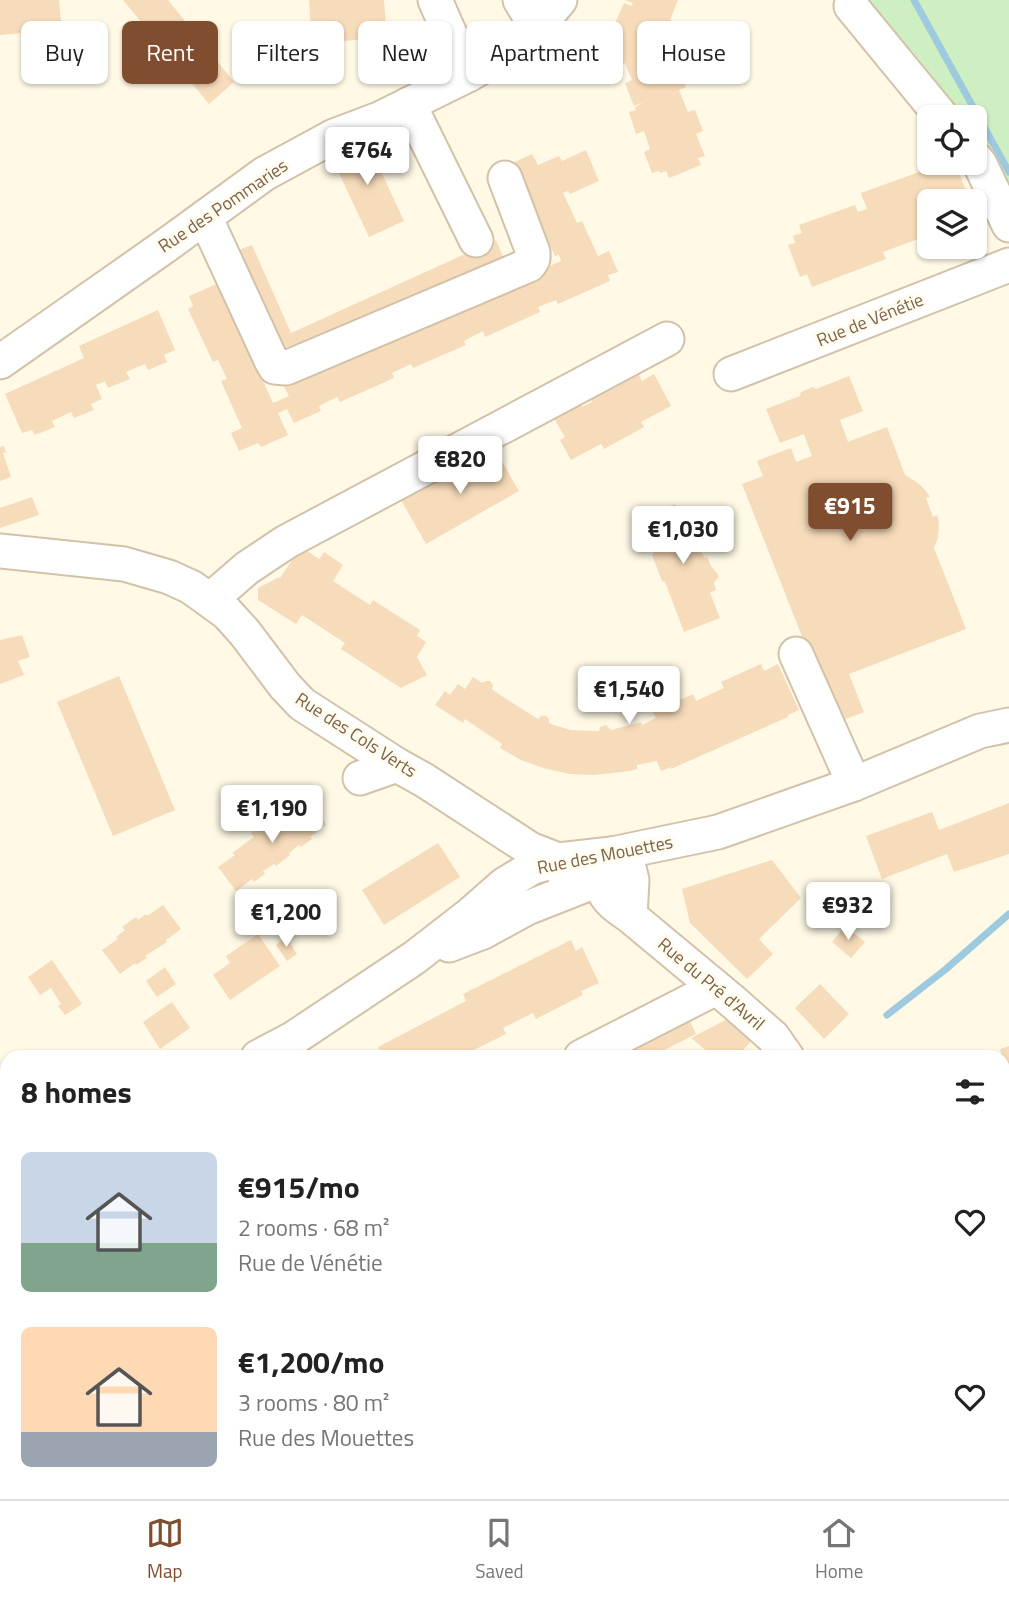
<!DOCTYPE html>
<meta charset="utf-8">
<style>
:root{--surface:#fff;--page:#f2f2f2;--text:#222;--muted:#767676;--line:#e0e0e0;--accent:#814d2f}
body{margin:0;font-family:"Titillium Web",sans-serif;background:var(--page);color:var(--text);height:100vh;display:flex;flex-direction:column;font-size:26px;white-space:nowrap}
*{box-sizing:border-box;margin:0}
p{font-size:23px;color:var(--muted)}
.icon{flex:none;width:38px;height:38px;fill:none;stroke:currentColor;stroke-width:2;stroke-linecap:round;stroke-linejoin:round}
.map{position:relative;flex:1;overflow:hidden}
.sheet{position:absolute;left:0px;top:1050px;width:1010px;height:450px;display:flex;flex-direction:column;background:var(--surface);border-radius:21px 21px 0 0;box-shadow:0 2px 5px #0004}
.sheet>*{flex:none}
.guide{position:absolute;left:21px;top:21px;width:968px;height:63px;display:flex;gap:14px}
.fabs{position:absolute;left:917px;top:105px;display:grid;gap:14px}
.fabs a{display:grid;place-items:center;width:70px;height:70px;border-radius:10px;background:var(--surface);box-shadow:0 2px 5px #0004;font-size:35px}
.price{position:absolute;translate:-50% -60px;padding:0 16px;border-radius:7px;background:#fff;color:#222;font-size:23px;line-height:46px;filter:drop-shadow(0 2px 4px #0008)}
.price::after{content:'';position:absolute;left:50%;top:42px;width:21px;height:16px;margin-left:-10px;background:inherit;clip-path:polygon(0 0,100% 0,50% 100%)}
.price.current{background:var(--accent);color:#fff}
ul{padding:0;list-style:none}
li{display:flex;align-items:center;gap:21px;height:175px;padding:0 21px}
li span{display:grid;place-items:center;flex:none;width:196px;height:140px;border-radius:10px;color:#555}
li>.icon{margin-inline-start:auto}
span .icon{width:84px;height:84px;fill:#fffc;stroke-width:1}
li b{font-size:30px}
h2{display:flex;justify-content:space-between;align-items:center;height:84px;padding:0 21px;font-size:30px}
.pill{padding:0 24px;border-radius:10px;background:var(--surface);box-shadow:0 2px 5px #0004;font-size:24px;line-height:63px}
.pill.current{background:var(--accent);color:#fff}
.dock{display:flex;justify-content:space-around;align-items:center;height:98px;border-top:2px solid var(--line);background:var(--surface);font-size:19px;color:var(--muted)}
.dock a{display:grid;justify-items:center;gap:4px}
.dock .current{color:var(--accent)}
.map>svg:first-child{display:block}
.green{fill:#ceefc2}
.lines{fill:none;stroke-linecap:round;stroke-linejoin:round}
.stream{stroke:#9dcade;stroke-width:7}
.building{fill:#f7dcbb}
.minor-casing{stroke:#d3c2aa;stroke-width:37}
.minor{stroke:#fff;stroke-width:33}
.labels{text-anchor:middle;stroke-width:6;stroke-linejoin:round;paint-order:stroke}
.street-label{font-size:18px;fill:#7c6247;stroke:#fffbef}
</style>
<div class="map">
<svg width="1009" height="1499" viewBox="0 0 1009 1499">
<rect width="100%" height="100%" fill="#fff9e6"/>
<!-- green -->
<path class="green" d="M868,0h141v192l-34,-59v-16h-12l-50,-65 -43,-46z"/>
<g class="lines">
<!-- stream -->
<g class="stream">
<path d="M914,0l95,172"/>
<path d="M887,1015l59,-46 63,-55"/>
<path d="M1003,1447l6,19"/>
</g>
</g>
<!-- building -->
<g class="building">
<path d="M0,0h59l3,30 -62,5z"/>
<path d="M123,0h45l66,82 -25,22z"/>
<path d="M309,0h75l2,25h-4l1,13 -68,5 -1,-12h-3z"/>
<path d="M625,0h53l-8,20 6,3 -8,18 3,6 7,-2 8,21 -7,3 7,18 -7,3 9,22 7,-2 8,21 -7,3 9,22 -7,2 3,7 -32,13 -3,-7 -6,2 -1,-2 -7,2 -8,-21 6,-3 -6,-18 -8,3 -7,-22 7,-2 -1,-3 6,-3v-1l-7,3 -9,-23 7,-3 -7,-17 -7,3 -8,-21 7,-3 -1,-2 6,-14 -7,-3 9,-20 7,3 2,-3z"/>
<path d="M365,137l39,84 -35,16 -39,-83z"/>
<path d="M586,150l13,31 -29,13 -2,-3 -5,2 14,30 5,-2 16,35 11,-5 9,21 -10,3 2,6 -52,23 -2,-4 -18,7 2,5 -55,25 -2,-6 -19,10 2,4 -53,23 -2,-4 -19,9 2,5 -54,24 -3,-5 -18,9 2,5 -27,12 -7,-14 -9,4 10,22 -27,12 -3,-4 -19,8 -8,-18 11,-5 -21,-47 6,-2 -9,-19 -5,2 -25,-53 5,-3 -4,-10 30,-13 54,120 16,-7 -6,-12 278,-123 -2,-6 -4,1 -42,-93 19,-9 6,11 21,-9 3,5z"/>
<path d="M944,163h4l4,12 7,-2 11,28h-41v34l-46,17 3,7 -74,28 -5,-13 -7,3 -12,-32 7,-2 -2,-7 9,-3 -3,-8 56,-20 3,7 9,-3 -6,-16z"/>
<path d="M496,240l8,19 -206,93 -3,-8 -18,8 -43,-100 18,-7 39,88z"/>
<path d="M158,310l17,40 -11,5 3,7 -19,8 -3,-6 -19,8 4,7 -22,9 -3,-7 -9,4 6,14 -11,5 3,6 -20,8 -3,-6 -19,9 3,6 -20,8 -3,-5 -10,3 -17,-39 79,-36 -5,-12z"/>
<path d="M638,373l4,8 12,-7 17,32 -30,16 3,5 -40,22 -3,-5 -30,16 -11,-20 5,-3 -12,-20 27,-15 2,5 10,-5 -2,-5z"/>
<path d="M849,376l14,35 -23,9 8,22 39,-15 18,48 13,8 8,8 4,6 -4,1 7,19 4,-2 2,8 -1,15 -4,10 32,81 -117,45 15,38 -28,11 -94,-239 21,-8 -6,-15 34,-13 5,14 16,-6 -8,-22 -24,9 -14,-34 34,-13 1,-4 12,-5 3,2z"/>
<path d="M4,446l2,6 -3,1 8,24 -11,4v-34z"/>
<path d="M491,449l5,9 3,-2 20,35 -93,53 -25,-44z"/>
<path d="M32,497l7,18 -39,13v-20z"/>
<path d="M675,504l7,17 10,-5 4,11 8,9 -6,7 6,15 3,-1 4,9 8,10 -5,7 2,7 -6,3 10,25 -36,14 -19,-50 -3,-1 -10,-26 2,-2 -14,-35z"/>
<path d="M301,547l18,12 5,-7 19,13 -10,16 37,24 3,-5 47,30 -3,6 9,6 -9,15 10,18 -26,13 -60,-39 4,-6 -43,-28 -6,9 -38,-24v-12l21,-11 1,1z"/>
<path d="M22,635l8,22 -12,4 6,14 -24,9v-44z"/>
<path d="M761,664l3,7 14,-7 21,46 -11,5v2l-117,52v-2l-10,4 -4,-10 -20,4v4l-7,2 -35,4 -25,-1 -27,-6 -22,-8 -21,-12 2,-4 -37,-25 -2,4 -28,-18 10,-14 5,4 8,-11 7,5 8,-12 9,6 4,-2h4l3,4 -1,4 8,6 38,24 3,-3h5l3,3v4l5,2 17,5 23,1h5l1,-4 6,-2 5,5 30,-8 1,3 14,-7 -3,-6 40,-18 3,7 28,-13 -3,-6z"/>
<path d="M119,676l56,134 -62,26 -56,-134z"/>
<path d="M310,801l16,24 -16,12 2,2 -11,8 -2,-2 -10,8 1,2 -14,11 -2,-2 -11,7 2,3 -11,8 -2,-3 -16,12 -18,-24 17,-12 -3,-2 22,-16 -3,-4 15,-11 3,4 22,-16 2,3z"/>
<path d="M1009,803v51l-55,18 -7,-18 -65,25 -16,-43 66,-24 7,18z"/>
<path d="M438,843l22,34 -76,48 -22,-35z"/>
<path d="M772,860l29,38 -42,41 14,15 -26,25 -57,-56 -8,-34z"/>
<path d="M163,905l18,24 -15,11 1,2 -22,14 2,2 -11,7 -1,-2 -15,11 -18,-24 16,-11 -2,-2 9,-7 -3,-3 14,-10 2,3 8,-6 1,2z"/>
<path d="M845,926l20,16 -14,16 -19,-16z"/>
<path d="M258,934l22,32 -50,34 -17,-25 17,-12 -4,-7z"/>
<path d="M286,937l11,17 -10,7 -11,-16z"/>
<path d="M571,940l5,11 6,-4 17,36 -18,8 2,4 -47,24 -3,-6 -30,15 3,6 -44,22v1h-79l-5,-10 88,-46 -3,-7z"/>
<path d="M52,960l30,44 -17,11 -7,-9 3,-2 -10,-16 -11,7 -12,-18z"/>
<path d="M165,967l11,17 -19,13 -11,-16z"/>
<path d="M820,984l29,30 -25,25 -29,-31z"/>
<path d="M172,1002l18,26 -30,21 -17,-27z"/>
<path d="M687,1015l9,19 -45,23h-44z"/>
<path d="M729,1018l23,22 -15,17h-19l-8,-7 -2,2 -17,-14z"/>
<path d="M1009,1046v32h-1l-8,-29z"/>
<path d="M7,1250v184l-7,3v-184z"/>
<path d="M247,1493h61l-16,6h-43z"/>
<path d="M609,1493h53l3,6h-53z"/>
<path d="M750,1493h37l-17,6h-18z"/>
</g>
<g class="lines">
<!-- minor casing -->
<g class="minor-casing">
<g id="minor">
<path d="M435,0l33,75"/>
<path d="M520,0l9,15 10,10"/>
<path d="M851,6l91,111"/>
<path d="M409,104l67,136"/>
<path d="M975,158l5,6 29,61"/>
<path d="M205,217l66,143 4,7 11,1 243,-103 4,-6v-7l-28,-74"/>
<path d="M0,362l168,-118 96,-70 70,-38 45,-17 89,-44 34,-20 37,-30 21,-25"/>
<path d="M731,374l278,-109"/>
<path d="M0,551l124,13 45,13 22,10 36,26 18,20 40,53 17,18 95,61 27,15 106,69 28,11 5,8 4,16v8"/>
<path d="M210,600l37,-32 39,-26 381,-203"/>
<path d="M796,654l58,130"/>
<path d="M360,778l37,-13"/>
<path d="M630,916l2,-36 -3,-12 -17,-14c-3,7 -7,14 -9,22 -5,19 13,31 27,40l101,84 42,37 14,20"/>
<path d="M449,945l34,-13 44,-24 61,-24"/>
<path d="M258,1057l36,-19 120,-80 58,-45 33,-29 28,-17 25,-7 54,-6 106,-22 136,-48 126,-53 29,-6"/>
<path d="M581,1057l135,-69"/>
<path d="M0,1190l7,-4"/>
<path d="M557,1493l2,6"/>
<path d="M415,1499l-1,-3 7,-3"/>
<path d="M980,1499l13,-4"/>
</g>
</g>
<!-- minor -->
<use href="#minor" class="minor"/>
</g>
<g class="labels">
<!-- street labels -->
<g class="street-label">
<text transform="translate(223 206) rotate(-34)" y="6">Rue des Pommaries</text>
<text transform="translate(870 320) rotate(-22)" y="6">Rue de Vénétie</text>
<text transform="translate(356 735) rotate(33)" y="6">Rue des Cols Verts</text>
<text transform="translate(605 855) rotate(-11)" y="6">Rue des Mouettes</text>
<text transform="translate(711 984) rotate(40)" y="6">Rue du Pré d'Avril</text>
</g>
</g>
</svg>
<div class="fabs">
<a><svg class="icon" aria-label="locate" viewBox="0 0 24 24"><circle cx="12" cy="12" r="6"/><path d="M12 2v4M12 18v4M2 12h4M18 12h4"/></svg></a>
<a><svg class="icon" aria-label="layers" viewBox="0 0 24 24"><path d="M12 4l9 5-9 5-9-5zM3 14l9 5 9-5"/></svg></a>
</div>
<b class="price" style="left:367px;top:187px">€764</b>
<b class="price" style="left:460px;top:496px">€820</b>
<b class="price current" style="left:850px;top:543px">€915</b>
<b class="price" style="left:683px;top:566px">€1,030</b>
<b class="price" style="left:629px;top:726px">€1,540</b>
<b class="price" style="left:272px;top:845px">€1,190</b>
<b class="price" style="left:848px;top:942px">€932</b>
<b class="price" style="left:286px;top:949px">€1,200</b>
<div class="guide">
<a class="pill">Buy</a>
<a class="pill current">Rent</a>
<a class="pill">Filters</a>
<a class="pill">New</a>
<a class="pill">Apartment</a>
<a class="pill">House</a>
</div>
<section class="sheet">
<h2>8 homes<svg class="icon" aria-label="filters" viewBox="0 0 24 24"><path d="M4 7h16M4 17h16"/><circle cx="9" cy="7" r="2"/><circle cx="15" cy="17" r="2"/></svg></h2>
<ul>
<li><span style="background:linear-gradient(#c9d6e8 65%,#7fa58c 0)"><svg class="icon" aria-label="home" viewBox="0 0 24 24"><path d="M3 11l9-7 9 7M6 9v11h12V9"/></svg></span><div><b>€915/mo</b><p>2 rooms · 68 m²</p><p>Rue de Vénétie</p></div><svg class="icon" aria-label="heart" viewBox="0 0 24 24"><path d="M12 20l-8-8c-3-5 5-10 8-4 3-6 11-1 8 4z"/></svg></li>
<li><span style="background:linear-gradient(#ffd9b3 75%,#9aa5b1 0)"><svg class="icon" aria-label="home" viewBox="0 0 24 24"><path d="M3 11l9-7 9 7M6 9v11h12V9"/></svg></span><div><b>€1,200/mo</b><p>3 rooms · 80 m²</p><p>Rue des Mouettes</p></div><svg class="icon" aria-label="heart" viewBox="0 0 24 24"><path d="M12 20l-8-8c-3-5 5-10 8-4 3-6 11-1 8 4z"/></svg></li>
</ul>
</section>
</div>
<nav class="dock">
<a class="current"><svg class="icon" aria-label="map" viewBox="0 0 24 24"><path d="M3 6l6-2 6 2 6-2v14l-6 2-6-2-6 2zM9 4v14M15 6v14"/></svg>Map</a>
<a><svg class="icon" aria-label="saved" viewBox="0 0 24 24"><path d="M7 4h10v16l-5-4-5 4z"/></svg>Saved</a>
<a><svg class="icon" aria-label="home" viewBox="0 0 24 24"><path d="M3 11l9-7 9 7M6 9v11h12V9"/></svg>Home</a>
</nav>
